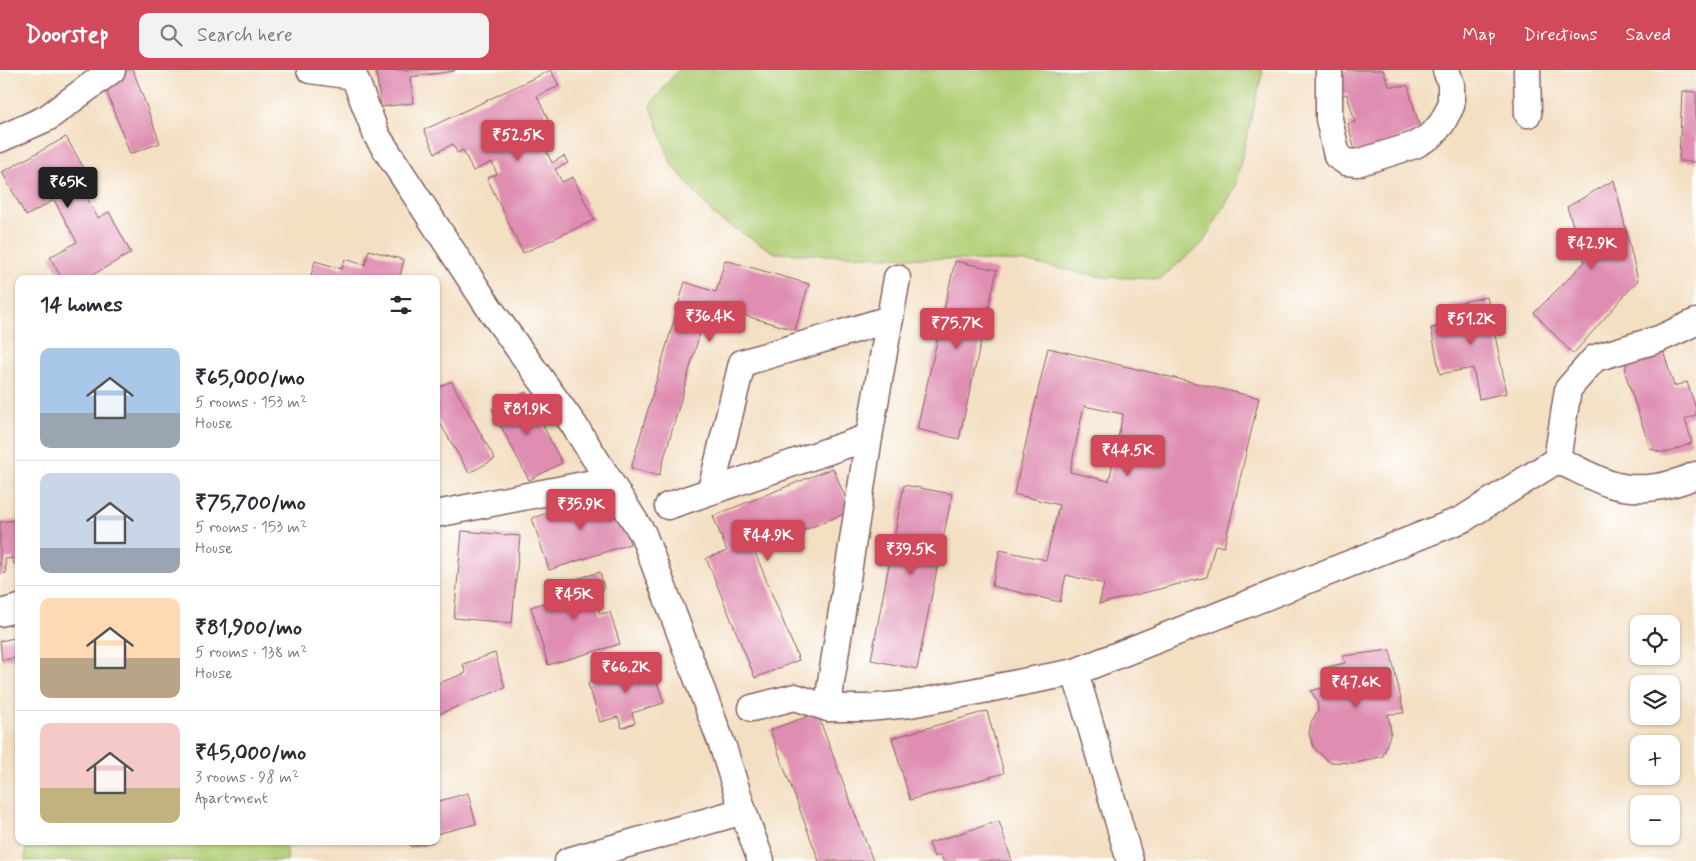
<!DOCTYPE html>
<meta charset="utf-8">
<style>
:root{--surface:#fff;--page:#f2f2f3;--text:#2b2b33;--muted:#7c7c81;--line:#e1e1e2;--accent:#d1495b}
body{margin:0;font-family:Mynerve,sans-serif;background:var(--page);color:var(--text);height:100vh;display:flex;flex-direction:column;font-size:19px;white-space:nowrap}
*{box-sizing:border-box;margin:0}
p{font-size:16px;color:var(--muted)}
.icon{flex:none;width:28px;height:28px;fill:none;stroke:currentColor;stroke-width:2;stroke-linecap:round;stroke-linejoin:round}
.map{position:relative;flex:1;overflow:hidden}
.panel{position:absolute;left:15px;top:205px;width:425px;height:570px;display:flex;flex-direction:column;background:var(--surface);border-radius:10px;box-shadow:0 1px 4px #0004}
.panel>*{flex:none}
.fabs{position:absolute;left:1630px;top:545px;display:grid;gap:10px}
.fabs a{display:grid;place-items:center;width:50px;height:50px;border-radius:10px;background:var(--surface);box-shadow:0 1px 4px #0004;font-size:25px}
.price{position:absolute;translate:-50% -42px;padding:0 11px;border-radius:5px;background:var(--accent);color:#fff;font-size:16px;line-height:32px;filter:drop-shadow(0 1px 2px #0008)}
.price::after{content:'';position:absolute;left:50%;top:30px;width:15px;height:11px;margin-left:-8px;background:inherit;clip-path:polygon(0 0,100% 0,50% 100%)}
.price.selected{background:#222;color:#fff}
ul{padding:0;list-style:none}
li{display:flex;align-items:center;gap:15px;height:125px;padding:0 25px}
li+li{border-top:1px solid var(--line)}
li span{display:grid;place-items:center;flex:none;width:140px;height:100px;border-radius:10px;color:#555}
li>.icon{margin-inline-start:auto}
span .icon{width:60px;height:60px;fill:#fffc;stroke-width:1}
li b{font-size:21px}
h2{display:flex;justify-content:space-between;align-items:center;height:60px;padding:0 25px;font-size:21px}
header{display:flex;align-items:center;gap:30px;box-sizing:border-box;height:70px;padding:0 25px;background:var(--accent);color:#fff}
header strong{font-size:24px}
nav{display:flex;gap:28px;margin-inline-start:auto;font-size:18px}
.search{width:350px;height:45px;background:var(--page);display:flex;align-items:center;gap:12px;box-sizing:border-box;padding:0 18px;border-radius:10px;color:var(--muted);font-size:19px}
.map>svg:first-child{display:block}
.green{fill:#b0ce75;stroke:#7d7650}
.building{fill:#df8db1;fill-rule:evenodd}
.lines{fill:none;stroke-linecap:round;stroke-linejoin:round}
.street-casing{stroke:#856260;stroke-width:29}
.street{stroke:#fff;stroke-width:26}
</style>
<header>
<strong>Doorstep</strong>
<div class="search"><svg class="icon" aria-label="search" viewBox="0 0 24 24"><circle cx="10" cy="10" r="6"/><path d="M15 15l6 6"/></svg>Search here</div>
<nav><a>Map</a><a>Directions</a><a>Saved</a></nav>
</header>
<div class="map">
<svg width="1696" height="791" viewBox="0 0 1696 791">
<rect width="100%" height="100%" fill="#fff"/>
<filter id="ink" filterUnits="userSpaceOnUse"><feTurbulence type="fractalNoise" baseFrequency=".02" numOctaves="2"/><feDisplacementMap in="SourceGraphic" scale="10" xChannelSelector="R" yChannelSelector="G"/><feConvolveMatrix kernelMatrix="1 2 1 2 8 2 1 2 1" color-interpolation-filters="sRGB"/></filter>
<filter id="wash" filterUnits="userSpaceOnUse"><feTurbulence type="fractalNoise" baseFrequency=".0096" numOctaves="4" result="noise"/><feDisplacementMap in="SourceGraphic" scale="20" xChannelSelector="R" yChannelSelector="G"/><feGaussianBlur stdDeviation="1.12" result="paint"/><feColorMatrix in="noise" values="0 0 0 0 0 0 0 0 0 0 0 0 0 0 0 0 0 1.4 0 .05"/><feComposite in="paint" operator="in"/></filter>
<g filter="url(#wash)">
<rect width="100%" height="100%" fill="#f3dfc2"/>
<!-- green -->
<g class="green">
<path d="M678,0h585l-29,120 -32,54 -42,35 -58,-2 -75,-15 -252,-9 -59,-36 -44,-52 -22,-60z"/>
<path d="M27,771h260v20h-262z"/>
</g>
<g id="blocks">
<!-- building -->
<g class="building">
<path d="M127,0h6l27,73 -30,11 -28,-75z"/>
<path d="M376,0h79v1l-45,6 3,26 -32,4z"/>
<path d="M551,0l8,16 -22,10 16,34 -14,6 13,27 12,-7 4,7 -13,6 7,13 11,-5 21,43 -71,33 -36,-75 10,-4 -5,-12 -19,9 -10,-21 -6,3 -4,-9 -18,9 -11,-23z"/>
<path d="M1338,0h45l6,16h19l12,43 -64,26 -8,-31 7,-2 -8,-28 -7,2z"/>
<path d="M1682,21l14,1v70l-17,-1z"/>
<path d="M66,67l22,38 -10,6 20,37 11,-6 22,41 -46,26h-23l-12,-22 27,-15 -23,-42 -28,16 -24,-44z"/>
<path d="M1614,110l24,100 -65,74 -39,-41 51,-51 -18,-55z"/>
<path d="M369,180l35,10 -5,19h-89l5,-18 27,8 3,-10 20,6z"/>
<path d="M725,190l84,24 -14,46 -87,-25 -49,171 -28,-8 54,-186 31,10z"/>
<path d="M955,191l42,9 -38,169 -42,-10z"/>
<path d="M1487,227l20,96 -28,6 -6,-31 -33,6 -9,-46 23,-4 -4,-20z"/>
<path d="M1661,274l13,42 13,-4 9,27v6l-11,4 7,24 -23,9h-10l-9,-4 -25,-75 2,-12z"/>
<path d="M1048,278l211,50 -35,149 -9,-2 -8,32 -108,27 5,-20 -38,-9 -6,27 -68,-16 8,-36 46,10 13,-55 -45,-11zM1084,336l39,8 -14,67 -39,-9z"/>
<path d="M451,311l44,78 -26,14 -33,-57v-27z"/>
<path d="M526,322l36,71 -33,17 -37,-71z"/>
<path d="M833,398l18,43 -97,39 45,110 -44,18 -49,-120 21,-7 -14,-35z"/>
<path d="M904,415l48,9 -35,175 -46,-9z"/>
<path d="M613,422l17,52 -81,26 -17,-52z"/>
<path d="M19,450v44h-5l-1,-6 -8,1 1,14 -6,1v-52z"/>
<path d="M462,461l58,5 -8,87 -58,-5z"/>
<path d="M600,502l4,17 -10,3 6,22 10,-2 10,32 -72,21 -17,-58 21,-7 -3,-13z"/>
<path d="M19,567v30h-1l-2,-9 -14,2 -2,-19z"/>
<path d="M1390,580l14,63 -16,1 3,18 -8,24 -26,7 -28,-1 -15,-14 -5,-14 2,-12 7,-12 -1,-9 -6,-10 18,-5 -4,-18 20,-5 -2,-7z"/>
<path d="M495,583l10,35 -69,27v-31l30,-11 -3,-9z"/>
<path d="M651,593l13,40 -32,10 3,10 -13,5 -4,-11 -18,5 -12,-39z"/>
<path d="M987,641l17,62 -94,27 -18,-62z"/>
<path d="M817,643l56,148h-54l-49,-131z"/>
<path d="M436,723l3,8 29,-8 8,31 -40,10z"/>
<path d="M999,751l13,40h-69l-2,-6 -7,2 -5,-14z"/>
<path d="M410,771h23v1l-22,5z"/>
</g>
</g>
</g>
<g filter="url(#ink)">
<use href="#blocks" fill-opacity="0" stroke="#856260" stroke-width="1"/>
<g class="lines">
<!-- street casing -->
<g class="street-casing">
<g id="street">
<path d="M310,0l44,6 23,60 113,173 84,116 69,109 80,213 20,64 18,50"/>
<path d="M1329,0v49l8,37 9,6 11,1 58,-18 17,-10 10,-12 9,-17v-22l-5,-14"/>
<path d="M1527,0l1,44"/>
<path d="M0,69l47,-21 65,-48"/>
<path d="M1557,390c17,7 35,18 53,24 28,9 60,3 86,-9"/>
<path d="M711,420l31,-127 148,-44"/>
<path d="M668,436l201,-69"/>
<path d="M436,444l173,-34"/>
<path d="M0,543l19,-5"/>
<path d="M1075,602l55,189"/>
<path d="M752,638l43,-11 33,11h39l43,-4 165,-32 388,-153 94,-59 11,-71 27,-31 64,-19 37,-17"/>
<path d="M828,638l3,-26 38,-245 28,-159"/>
<path d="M568,791l175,-50"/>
</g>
</g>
<!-- street -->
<use href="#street" class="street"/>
</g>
</g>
</svg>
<div class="fabs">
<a><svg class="icon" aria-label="locate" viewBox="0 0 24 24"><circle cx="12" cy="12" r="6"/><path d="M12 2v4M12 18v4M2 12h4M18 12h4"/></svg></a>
<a><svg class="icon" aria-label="layers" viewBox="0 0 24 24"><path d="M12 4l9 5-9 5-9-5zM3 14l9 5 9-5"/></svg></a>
<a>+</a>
<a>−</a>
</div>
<b class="price" style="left:518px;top:92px">₹52.5K</b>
<b class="price selected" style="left:68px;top:139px">₹65K</b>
<b class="price" style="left:1592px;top:200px">₹42.9K</b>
<b class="price" style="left:710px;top:273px">₹36.4K</b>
<b class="price" style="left:1471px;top:276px">₹51.2K</b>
<b class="price" style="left:957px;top:280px">₹75.7K</b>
<b class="price" style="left:527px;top:366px">₹81.9K</b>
<b class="price" style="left:1128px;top:407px">₹44.5K</b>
<b class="price" style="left:581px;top:461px">₹35.9K</b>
<b class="price" style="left:768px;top:492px">₹44.9K</b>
<b class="price" style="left:911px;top:506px">₹39.5K</b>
<b class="price" style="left:574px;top:551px">₹45K</b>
<b class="price" style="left:626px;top:624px">₹66.2K</b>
<b class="price" style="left:1356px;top:639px">₹47.6K</b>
<section class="panel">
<h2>14 homes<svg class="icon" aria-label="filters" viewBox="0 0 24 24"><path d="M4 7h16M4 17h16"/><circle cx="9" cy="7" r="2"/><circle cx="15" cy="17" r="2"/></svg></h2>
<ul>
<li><span style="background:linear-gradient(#a9c7e8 65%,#9aa5b1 0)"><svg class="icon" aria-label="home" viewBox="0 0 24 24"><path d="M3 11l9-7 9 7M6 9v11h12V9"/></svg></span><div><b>₹65,000/mo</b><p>5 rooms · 153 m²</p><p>House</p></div></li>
<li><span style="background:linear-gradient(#c9d6e8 75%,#9aa5b1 0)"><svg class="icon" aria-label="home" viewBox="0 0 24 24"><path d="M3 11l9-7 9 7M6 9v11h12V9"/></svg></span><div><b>₹75,700/mo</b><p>5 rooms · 153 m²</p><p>House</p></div></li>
<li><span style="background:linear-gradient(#ffd9b3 60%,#b9a48a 0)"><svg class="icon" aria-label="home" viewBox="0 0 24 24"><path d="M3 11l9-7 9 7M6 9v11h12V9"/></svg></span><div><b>₹81,900/mo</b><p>5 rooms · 138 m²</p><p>House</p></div></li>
<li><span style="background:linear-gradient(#f6c9c9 65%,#c2b280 0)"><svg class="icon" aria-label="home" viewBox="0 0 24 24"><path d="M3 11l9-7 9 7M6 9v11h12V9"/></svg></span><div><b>₹45,000/mo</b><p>3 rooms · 98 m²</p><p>Apartment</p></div></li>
</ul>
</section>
</div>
